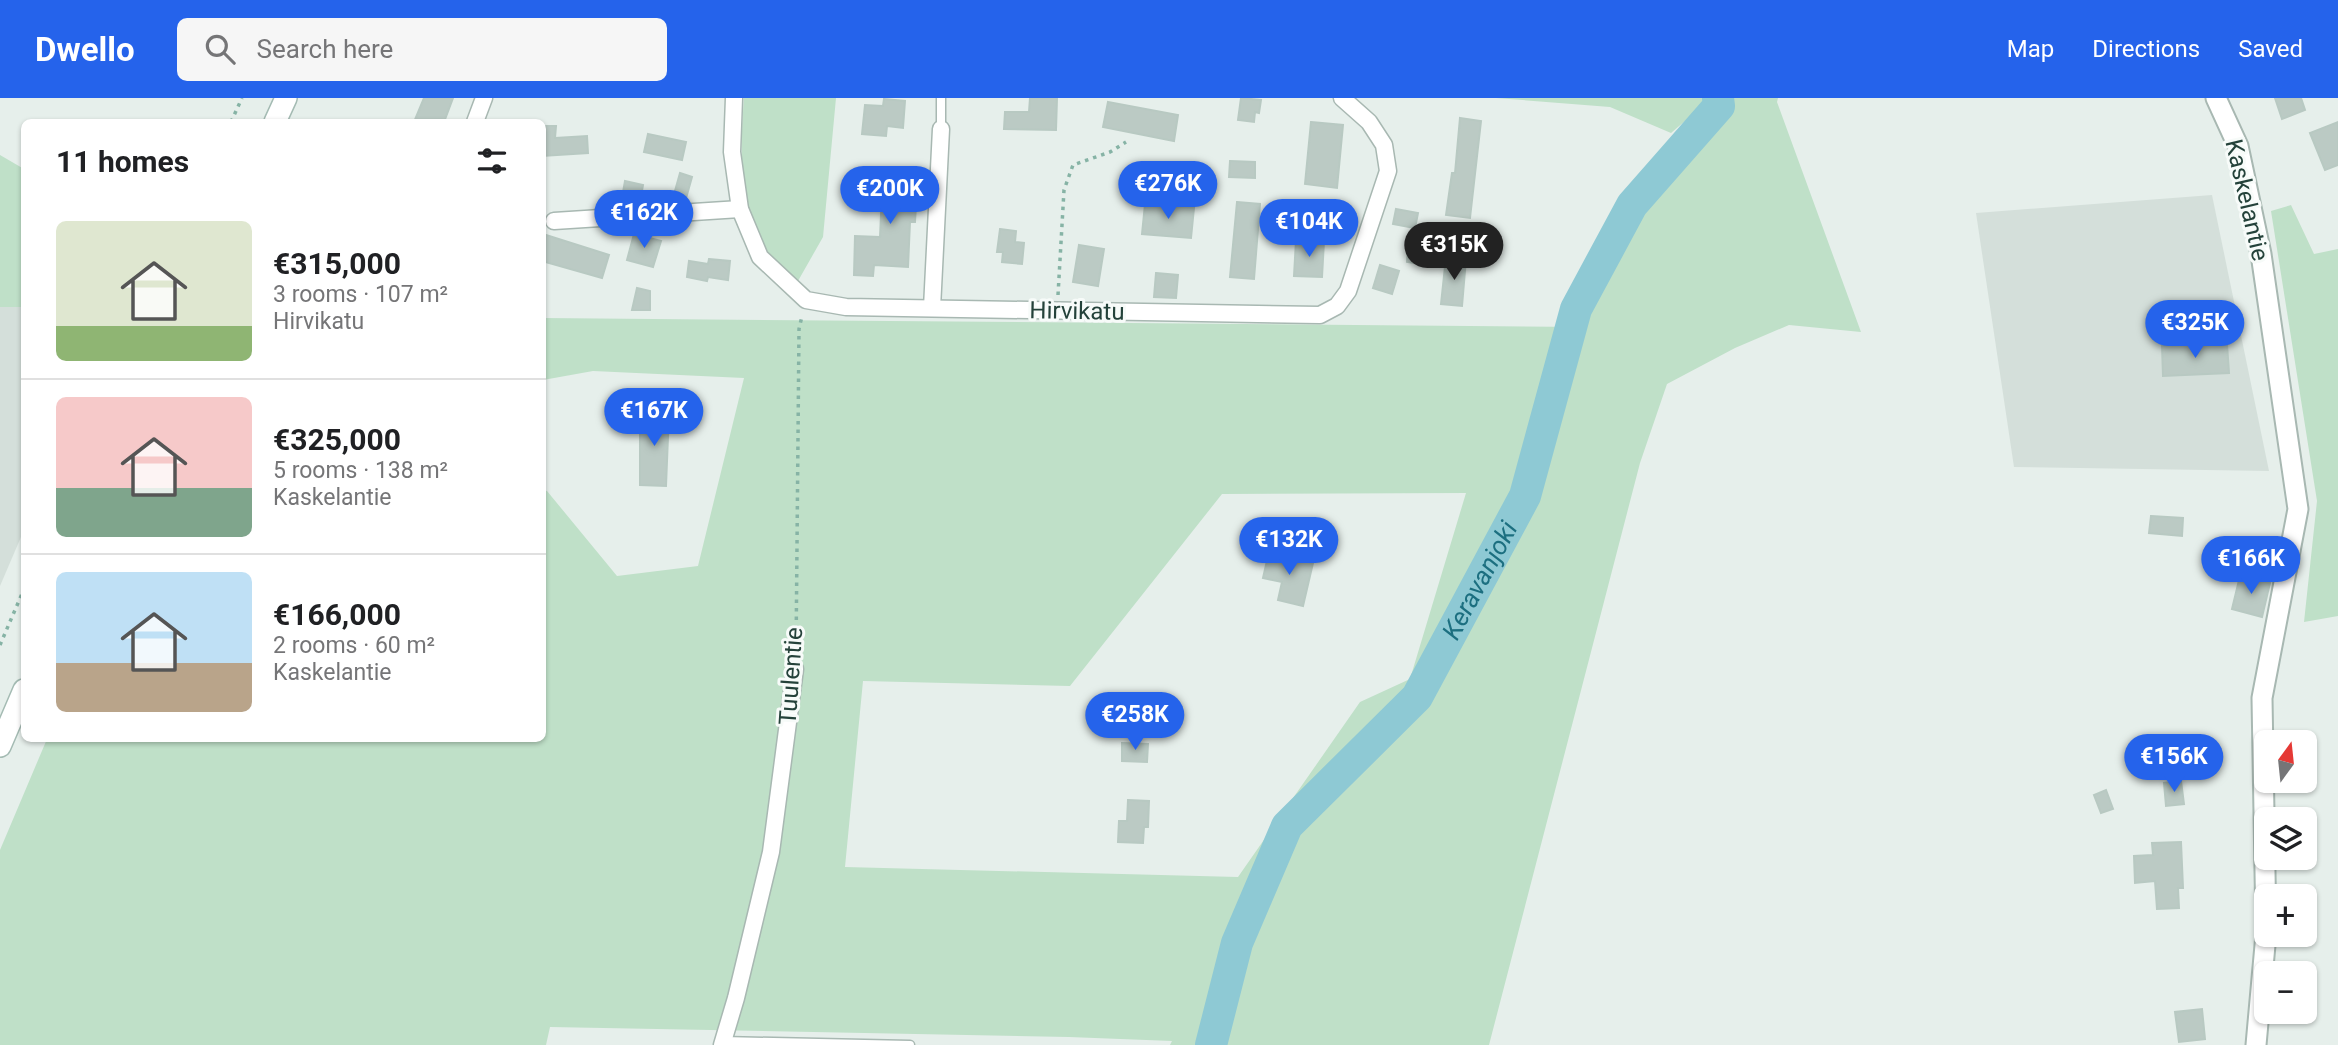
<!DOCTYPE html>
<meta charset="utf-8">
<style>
:root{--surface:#fff;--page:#f6f6f6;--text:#202124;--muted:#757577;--line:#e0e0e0;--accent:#2563eb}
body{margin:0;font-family:Roboto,sans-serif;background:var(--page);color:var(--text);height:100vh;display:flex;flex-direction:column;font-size:26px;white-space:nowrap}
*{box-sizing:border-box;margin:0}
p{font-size:23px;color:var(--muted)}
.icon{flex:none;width:38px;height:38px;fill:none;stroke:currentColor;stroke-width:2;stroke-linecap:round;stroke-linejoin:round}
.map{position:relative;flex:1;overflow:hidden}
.details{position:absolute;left:21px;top:21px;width:525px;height:623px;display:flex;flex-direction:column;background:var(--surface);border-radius:10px;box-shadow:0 2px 5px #0004}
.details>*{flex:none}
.needle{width:46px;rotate:15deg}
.buttons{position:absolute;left:2254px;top:632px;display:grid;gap:14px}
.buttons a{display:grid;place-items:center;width:63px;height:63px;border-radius:10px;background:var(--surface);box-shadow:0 2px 5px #0004;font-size:35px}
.price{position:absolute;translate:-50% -60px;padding:0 16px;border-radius:24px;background:var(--accent);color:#fff;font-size:23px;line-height:46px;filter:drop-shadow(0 2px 4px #0008)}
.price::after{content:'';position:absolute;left:50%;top:42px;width:21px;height:16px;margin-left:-10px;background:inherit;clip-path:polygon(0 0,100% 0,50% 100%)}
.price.selected{background:#222;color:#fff}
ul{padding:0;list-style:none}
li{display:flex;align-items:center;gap:21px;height:175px;padding:0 35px}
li+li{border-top:2px solid var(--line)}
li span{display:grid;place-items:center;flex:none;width:196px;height:140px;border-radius:10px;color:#555}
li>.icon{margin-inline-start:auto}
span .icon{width:84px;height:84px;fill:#fffc;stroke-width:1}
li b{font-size:30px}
h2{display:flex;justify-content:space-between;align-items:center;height:84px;padding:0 35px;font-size:30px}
header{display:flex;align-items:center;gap:42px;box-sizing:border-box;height:98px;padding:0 35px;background:var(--accent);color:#fff}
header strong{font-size:33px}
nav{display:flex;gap:38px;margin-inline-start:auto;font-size:24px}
.search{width:490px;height:63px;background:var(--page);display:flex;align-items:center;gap:18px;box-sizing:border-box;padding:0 24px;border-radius:10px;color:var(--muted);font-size:26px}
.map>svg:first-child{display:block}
.built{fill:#d4dfda}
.green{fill:#bfe0c8;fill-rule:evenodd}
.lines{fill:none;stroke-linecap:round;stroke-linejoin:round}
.river{stroke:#8ec9d4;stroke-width:32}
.building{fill:#bbcac4;stroke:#b8c9c2;stroke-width:2}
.service-casing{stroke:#a8b8b2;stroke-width:11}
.minor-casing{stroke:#a8b8b2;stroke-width:19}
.tertiary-casing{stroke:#a8b8b2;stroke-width:23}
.secondary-casing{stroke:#a4bbb3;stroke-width:24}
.path{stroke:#86b3a5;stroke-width:3.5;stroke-dasharray:3.5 5;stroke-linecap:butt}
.service{stroke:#fff;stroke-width:8}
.minor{stroke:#fff;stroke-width:16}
.tertiary{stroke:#fff;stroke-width:19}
.secondary{stroke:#fff;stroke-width:21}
.labels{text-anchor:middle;stroke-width:6;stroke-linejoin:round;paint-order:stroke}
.street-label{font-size:24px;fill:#24423a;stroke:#f7fbf9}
.water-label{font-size:26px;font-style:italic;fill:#1c6f80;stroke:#f7fbf9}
</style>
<header>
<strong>Dwello</strong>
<div class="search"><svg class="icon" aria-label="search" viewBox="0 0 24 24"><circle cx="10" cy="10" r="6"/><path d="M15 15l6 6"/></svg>Search here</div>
<nav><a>Map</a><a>Directions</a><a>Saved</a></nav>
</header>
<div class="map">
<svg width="2338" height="947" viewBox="0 0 2338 947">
<rect width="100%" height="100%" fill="#e6efeb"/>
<!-- built -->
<g class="built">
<path d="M2212,97l57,276 -255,-4 -38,-254z"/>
<path d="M0,206l24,1v225l-24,56z"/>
</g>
<!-- green -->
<g class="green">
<path d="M744,0h92l-13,139 -25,44c-10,-9 -23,-19 -31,-30 -29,-47 -27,-100 -23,-153z"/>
<path d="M1496,0h209l2,4 -36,31 -61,-26z"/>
<path d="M1727,0h51l-1,4 84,230 -72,-7 -54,23 -68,36 -27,79 -151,582h-319l2,-4 -103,-4 -519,-10 -4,18h-546v-195l47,-111 495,-1 1,-248 4,1 70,85 81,-10 46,-188 -151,-7 -50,9v-62l1039,9 59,-112 89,-105zM1466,395l-56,186 -50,23 -122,175 -393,-10 18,-186 207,5 152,-192z"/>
<path d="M0,57l24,14v138h-24z"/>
<path d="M2291,107l23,49 24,-5v367l-34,6 13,-121 -46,-290z"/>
</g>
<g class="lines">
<!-- river -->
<path class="river" id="s1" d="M1211,947l26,-102 50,-117 130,-129 108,-201 51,-187 56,-104 87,-99 -1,-8"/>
</g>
<!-- building -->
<g class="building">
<path d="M424,0h29l-9,24h-30z"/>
<path d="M1030,0h27l-1,32 -52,-1 1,-17h24z"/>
<path d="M1241,0l20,2 -2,13 -4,-1 -1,10 -16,-2z"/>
<path d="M2275,0h26l4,12 -23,9z"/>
<path d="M884,1l21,2 -2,27 -16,-2 -1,10 -24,-2 3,-29 18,1z"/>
<path d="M1108,4l70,13 -4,26 -71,-14z"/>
<path d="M1460,20l21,3 -11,97 -24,-3 6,-42h3z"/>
<path d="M1311,24l32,3 -6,63 -32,-4z"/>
<path d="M2338,24v43l-13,5 -15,-37z"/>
<path d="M542,28h14l-1,12 32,-2 1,17 -46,3z"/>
<path d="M648,36l38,8 -4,18 -38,-8z"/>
<path d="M1230,63l25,1v16l-26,-1z"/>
<path d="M883,73l35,2 -3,49h-5l-2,45 -34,-2 -1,11 -19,-1 1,-39 25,1z"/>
<path d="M680,75l12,4 -7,25 -12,-4z"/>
<path d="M625,83l18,4 -3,17 -18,-4z"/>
<path d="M1237,104l23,2 -6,75 -24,-2z"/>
<path d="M1145,106l49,4 -3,30 -49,-4z"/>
<path d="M1328,106l23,3 -3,21 -24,-3z"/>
<path d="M1396,111l22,4 -3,15 -22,-4z"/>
<path d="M1000,131l16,2 -1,11 9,1 -2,21 -20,-2 1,-10h-6z"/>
<path d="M634,136l27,7 -8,26 -26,-7z"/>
<path d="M546,137l63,20 -7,23 -60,-17v-14z"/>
<path d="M1296,142l28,1 -2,36 -28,-1z"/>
<path d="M1079,147l25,4 -6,37 -25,-4z"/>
<path d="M1408,148l23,3 -2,16 -22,-3z"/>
<path d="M1446,159l20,2 -4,47 -21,-2z"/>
<path d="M709,161l21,2 -2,19 -20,-3 -1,4 -20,-4 2,-16 19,3z"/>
<path d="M1380,167l19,6 -7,23 -19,-6z"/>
<path d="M1156,175l22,2 -2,23 -22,-1z"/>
<path d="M637,190l13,3v19h-18z"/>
<path d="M2227,246l2,29 -66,3 -1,-30z"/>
<path d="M640,313l29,1 -3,74 -26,-1z"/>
<path d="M2151,418l32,2 -1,18 -33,-3z"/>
<path d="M1269,454l44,11 -10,43 -25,-6 4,-18 -19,-4z"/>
<path d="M2240,478l30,7 -8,34 -30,-8z"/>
<path d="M1122,645l26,1 -1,18 -25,-1z"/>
<path d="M2181,683l3,23 -18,2 -2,-23z"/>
<path d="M2106,692l7,19 -12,4 -7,-18z"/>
<path d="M1128,702l21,1 -1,26h-4l-1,16 -25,-1 1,-21h8z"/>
<path d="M2181,744l2,46h-5l1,20 -22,1 -2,-28 -20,2 -1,-27 19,-1 -1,-12z"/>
<path d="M2202,911l3,30 -26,3 -4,-30z"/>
</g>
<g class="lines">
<!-- service casing -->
<g class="service-casing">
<g id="service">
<path d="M941,31v-31"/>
<path d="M723,943l187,4"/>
</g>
</g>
<!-- minor casing -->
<g class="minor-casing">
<g id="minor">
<path d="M734,0l-2,54 8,57 20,48 46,43 40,7 474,8 17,-9 11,-15 40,-120 -4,-26 -15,-23 -27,-24"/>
<path d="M475,24l9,-24"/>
<path d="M554,123l186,-12"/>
<path d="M932,210l9,-179"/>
<path d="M722,947l14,-47 35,-146 24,-183"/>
</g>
</g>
<!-- tertiary casing -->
<g class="tertiary-casing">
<g id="tertiary">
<path d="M2216,0l22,48 23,108 37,255 -36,189 4,231"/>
<path d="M2256,947l10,-111"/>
</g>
</g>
<!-- secondary casing -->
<g class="secondary-casing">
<g id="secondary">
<path d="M275,24l11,-24"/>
<path d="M0,648l24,-56"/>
</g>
</g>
<!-- path -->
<g class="path">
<path d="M231,24l11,-24"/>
<path d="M1058,197l6,-105 9,-25 37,-13 16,-10"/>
<path d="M0,547l24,-56"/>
<path d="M796,556l3,-325 3,-13"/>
</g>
<!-- service -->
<use href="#service" class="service"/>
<!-- minor -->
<use href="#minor" class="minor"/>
<!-- tertiary -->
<use href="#tertiary" class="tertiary"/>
<!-- secondary -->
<use href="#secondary" class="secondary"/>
</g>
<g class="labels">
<!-- street labels -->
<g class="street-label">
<text transform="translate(2247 102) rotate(77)" y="8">Kaskelantie</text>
<text transform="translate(1077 213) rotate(1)" y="8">Hirvikatu</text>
<text transform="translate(791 578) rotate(-86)" y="8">Tuulentie</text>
</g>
<!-- water labels -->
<g class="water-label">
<text dy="9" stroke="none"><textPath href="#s1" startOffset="548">Keravanjoki</textPath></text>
</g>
</g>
</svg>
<div class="buttons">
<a><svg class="needle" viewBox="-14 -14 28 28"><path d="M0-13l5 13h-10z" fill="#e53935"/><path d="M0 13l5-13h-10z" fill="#757577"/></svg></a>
<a><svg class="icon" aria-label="layers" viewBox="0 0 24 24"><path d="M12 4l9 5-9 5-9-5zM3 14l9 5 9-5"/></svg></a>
<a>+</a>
<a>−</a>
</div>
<b class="price" style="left:1168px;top:123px">€276K</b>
<b class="price" style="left:890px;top:128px">€200K</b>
<b class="price" style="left:644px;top:152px">€162K</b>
<b class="price" style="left:1309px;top:161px">€104K</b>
<b class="price selected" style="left:1454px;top:184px">€315K</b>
<b class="price" style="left:2195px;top:262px">€325K</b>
<b class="price" style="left:654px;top:350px">€167K</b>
<b class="price" style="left:1289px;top:479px">€132K</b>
<b class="price" style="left:2251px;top:498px">€166K</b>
<b class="price" style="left:1135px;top:654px">€258K</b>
<b class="price" style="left:2174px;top:696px">€156K</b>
<section class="details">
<h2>11 homes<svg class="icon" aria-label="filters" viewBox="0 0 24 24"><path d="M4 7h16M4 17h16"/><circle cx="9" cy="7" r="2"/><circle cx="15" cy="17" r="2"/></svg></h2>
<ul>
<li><span style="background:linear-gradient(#dfe7d0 75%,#8fb573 0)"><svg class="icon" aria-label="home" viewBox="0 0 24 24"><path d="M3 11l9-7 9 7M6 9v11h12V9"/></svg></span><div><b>€315,000</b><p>3 rooms · 107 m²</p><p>Hirvikatu</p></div></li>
<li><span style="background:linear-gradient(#f6c9c9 65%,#7fa58c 0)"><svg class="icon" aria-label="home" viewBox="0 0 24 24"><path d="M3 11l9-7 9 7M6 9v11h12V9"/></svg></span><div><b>€325,000</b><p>5 rooms · 138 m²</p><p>Kaskelantie</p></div></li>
<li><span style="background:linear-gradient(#bfe0f5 65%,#b9a48a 0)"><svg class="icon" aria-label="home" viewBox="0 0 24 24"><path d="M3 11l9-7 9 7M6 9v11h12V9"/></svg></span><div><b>€166,000</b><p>2 rooms · 60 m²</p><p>Kaskelantie</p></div></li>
</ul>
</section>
</div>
